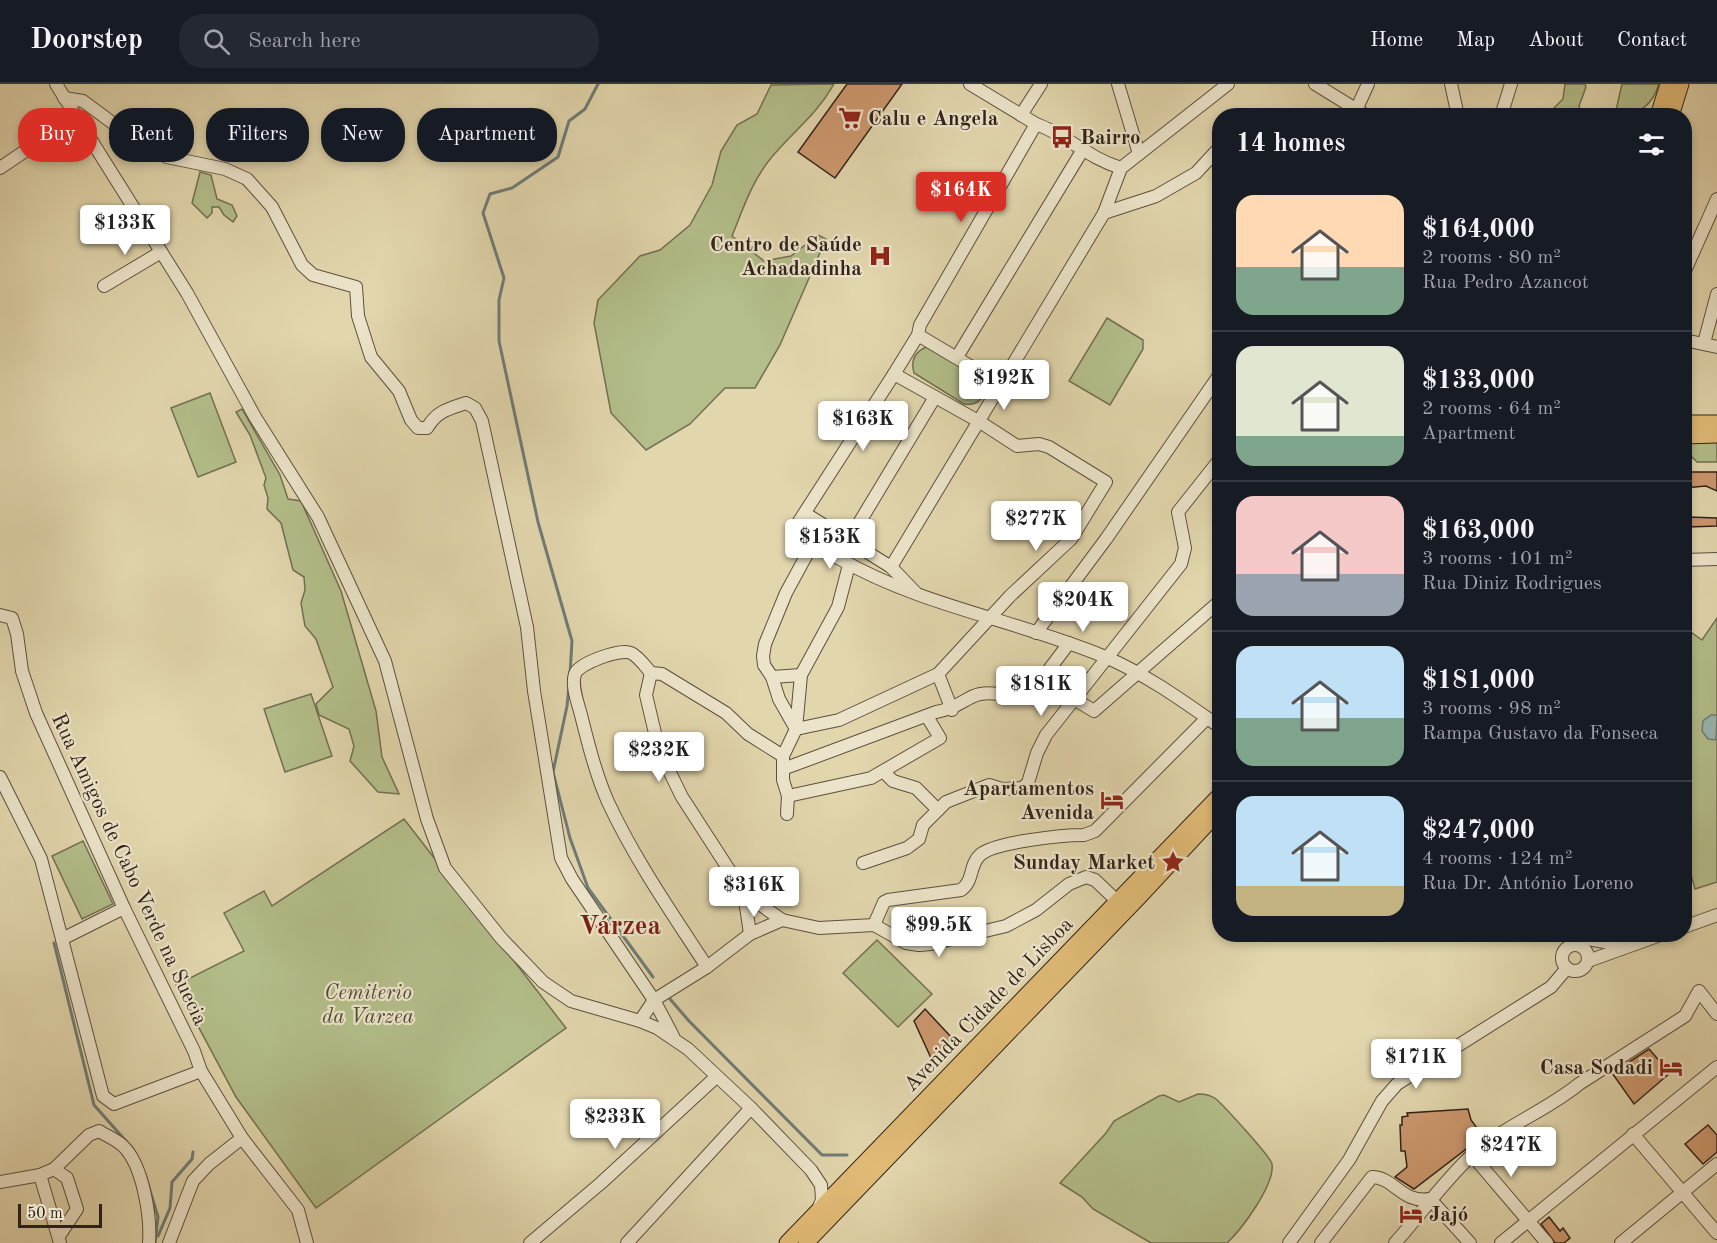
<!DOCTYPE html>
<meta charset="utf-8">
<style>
:root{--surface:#171b24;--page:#242831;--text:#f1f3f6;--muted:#9ea1a6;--line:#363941;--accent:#d93025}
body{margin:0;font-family:"Old Standard TT",serif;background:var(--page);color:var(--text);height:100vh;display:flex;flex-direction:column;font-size:22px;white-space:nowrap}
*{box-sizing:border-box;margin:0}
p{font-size:20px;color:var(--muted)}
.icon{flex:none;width:33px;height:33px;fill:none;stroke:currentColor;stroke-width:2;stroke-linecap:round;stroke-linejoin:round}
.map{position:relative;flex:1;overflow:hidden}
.details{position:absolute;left:1212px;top:24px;width:480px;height:834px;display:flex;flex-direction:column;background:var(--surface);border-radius:24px;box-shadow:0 3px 9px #0003}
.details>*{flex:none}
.banner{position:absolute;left:18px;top:24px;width:570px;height:54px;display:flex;gap:12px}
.scale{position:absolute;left:18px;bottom:15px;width:84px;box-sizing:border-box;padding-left:6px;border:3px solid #31231a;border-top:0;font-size:16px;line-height:21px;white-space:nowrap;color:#31231a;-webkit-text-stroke:4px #ece4ca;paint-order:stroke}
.price{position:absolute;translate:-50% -51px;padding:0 14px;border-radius:6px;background:#fff;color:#222;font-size:20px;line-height:39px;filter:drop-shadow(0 2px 3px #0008)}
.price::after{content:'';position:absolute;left:50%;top:36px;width:18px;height:14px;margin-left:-9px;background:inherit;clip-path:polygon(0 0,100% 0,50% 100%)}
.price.on{background:var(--accent);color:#fff}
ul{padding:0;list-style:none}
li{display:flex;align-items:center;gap:18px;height:150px;padding:0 24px}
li+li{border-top:2px solid var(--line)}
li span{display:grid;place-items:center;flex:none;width:168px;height:120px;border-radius:18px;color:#555}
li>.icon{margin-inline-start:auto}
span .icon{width:72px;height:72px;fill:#fffc;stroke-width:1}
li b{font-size:26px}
h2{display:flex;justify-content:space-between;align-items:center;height:72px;padding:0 24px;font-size:26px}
.tag{padding:0 21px;border-radius:24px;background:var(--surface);box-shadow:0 3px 9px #0003;font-size:21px;line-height:54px}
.tag.on{background:var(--accent);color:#fff}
header{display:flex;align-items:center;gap:36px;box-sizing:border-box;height:84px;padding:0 30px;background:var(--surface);border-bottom:2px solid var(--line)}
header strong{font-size:28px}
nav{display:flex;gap:33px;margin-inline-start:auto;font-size:21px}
.search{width:420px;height:54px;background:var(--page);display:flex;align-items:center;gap:15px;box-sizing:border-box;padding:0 21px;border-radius:24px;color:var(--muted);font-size:22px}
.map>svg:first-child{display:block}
.green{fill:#b3be8a;stroke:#727052;stroke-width:1.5}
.water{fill:#98b7b3;stroke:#6f7c76;stroke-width:1.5}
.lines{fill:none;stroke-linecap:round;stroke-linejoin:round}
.stream{stroke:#6f7c76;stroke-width:3}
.building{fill:#cd986f;stroke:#31231a;stroke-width:1.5}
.minor-casing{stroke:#5d503f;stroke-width:14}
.major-casing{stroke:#31231a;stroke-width:17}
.minor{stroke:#ece4ca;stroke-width:12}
.major{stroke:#e1bb76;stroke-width:15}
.labels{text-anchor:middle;stroke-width:4.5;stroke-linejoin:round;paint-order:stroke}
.poi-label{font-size:21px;font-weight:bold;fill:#31231a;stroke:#ece4ca;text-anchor:end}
.street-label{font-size:21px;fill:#31231a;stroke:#ece4ca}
.park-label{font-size:21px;font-style:italic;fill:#524a36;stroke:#ece4ca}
.district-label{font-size:27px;font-weight:bold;fill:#7a1f14;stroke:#ece4ca}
</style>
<header>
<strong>Doorstep</strong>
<div class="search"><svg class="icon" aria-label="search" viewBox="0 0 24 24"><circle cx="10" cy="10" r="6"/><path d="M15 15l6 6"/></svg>Search here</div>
<nav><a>Home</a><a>Map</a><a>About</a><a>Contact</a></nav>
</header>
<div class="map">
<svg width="1717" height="1159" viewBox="0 0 1717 1159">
<rect width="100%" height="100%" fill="#e2d6ad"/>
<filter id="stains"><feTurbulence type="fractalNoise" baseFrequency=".00333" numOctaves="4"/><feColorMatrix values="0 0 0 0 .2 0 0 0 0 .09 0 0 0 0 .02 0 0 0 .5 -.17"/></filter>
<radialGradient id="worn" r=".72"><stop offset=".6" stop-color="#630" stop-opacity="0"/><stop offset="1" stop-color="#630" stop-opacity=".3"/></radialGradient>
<!-- green -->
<g class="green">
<path d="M834,0c-18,32 -41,47 -63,74 -19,23 -28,51 -39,78l32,25 27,-5 27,-21 8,4 -46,106 -25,43h-30l-35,36 -44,26 -35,-37 -17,-90 4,-23 42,-44 20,-6 30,-25 22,-40 9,-34 16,-26 20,-11 14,-29z"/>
<path d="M1565,0h20l1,3 -7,19 3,9h-32l4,-7 9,-9z"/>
<path d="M1622,0h37c-7,23 -23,32 -44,31z"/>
<path d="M200,88l11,3 6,24 15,6 5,11 -4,6 -9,-7 -5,-8h-7v6l-5,5 -15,-15z"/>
<path d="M1107,234l36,22v9l-33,56 -41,-24z"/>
<path d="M930,262l50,30 6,13c-4,11 -10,17 -22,15l-50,-31c-4,-14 2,-23 16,-27z"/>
<path d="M210,309l26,69 -38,15 -27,-69z"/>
<path d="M242,325l38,66 8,24 13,2 40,90 35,120 6,46 17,37 -21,-2 -28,-31 4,-15 -5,-17 -30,-14 -3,-11 17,-17 -17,-48 -11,-13 -4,-23 4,-13 -1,-13 -11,-7 -12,-47 -14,-14 1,-11 -4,-13 2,-7 -16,-43 -14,-23z"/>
<path d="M1684,349l33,7v22h-20l-7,-7 -5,1z"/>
<path d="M1717,534v264l-22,7 -5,-18 -5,1v-244l17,12z"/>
<path d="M311,610l21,62 -47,16 -21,-63z"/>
<path d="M404,735l162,209 -250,180 -80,-111 -60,-112 68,-34 -20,-38 40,-22 8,15z"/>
<path d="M83,757l30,63 -31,15 -30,-63z"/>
<path d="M877,856l55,54 -34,33 -55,-54z"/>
<path d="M1198,1010c6,0 13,1 18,5 8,7 55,58 56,65 3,21 -31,66 -45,79h-76l-58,-34 -11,-12 -22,-14 46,-50 8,-12 45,-25 5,-1 15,7z"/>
</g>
<!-- water -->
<path class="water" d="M1711,631h6l-1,25 -8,-1 -6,-8 1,-10z"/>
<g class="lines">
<!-- stream -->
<g class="stream">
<path d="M570,590l2,-33 -34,-119 -39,-181v-41l5,-22 -21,-65 7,-19 22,-6 46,-31 11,-36 16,-12 13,-25"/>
<path d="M569,602l-2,20 -14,66 17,66 18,50 65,89"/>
<path d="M54,859l40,162 39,44"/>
<path d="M670,915l19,22 133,134h25"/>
<path d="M145,1090l13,43 -3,26"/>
<path d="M158,1152l12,-28 2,-26 20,-23 1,-7"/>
</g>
</g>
<!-- building -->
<g class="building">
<path d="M847,0h55l-67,94 -37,-26z"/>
<path d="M1684,388h33v19l-11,-5 -22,2z"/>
<path d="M1688,433l29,1v8l-29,1z"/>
<path d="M925,925l27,29 -21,20 -17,-37z"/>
<path d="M1649,965l21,24 -36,31 -22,-31z"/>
<path d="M1468,1025l3,11 12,16 -69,53 -19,-12 12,-10 -2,-16h-4l-1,-26h2v-8l6,-1 -1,-3z"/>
<path d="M1708,1041l9,10v17l-14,12 -18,-20z"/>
<path d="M1549,1133l11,14 3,-3 7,10 -6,5h-9l-14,-19z"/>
</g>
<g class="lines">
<!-- minor casing -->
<g class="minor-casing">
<g id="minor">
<path d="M56,0l131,209 68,124 63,100 67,144 42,158 18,49 56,70 42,44 28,19 69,20 17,7 31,21 63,59 60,62 10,15 1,15 -4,9"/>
<path d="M970,0l66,40c31,11 52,34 85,44"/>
<path d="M1118,0l21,70"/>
<path d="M1315,0l52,32"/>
<path d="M1451,0l7,32"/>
<path d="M64,14l19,3 39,29 45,27 58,12 22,10 25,28 30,58 11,10 43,12 2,29 13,41 28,34 12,29 7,8h9c10,-17 21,-19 39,-25l9,5 7,13 45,206 7,64 27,167 11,21 82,121 19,36"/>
<path d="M1357,24l11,-24"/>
<path d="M1021,31l20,-31"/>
<path d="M1501,32l10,-32"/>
<path d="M1036,40l-116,201 -2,10 -24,39 -96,149c0,6 1,13 5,17 10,9 25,12 37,19 82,47 176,61 263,97 41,17 80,45 117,71"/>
<path d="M0,84l31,-21 34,-5 20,-10"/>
<path d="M1104,129l52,-17 40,-23 24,-26"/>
<path d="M1684,189l33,-74"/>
<path d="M104,202l57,-34"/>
<path d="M918,251l84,50"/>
<path d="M1684,256l33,7"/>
<path d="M1704,259l13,-49"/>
<path d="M957,273l125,-206"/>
<path d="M894,290l86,48 37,24 22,-2 10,3 57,35 -35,57 -61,57 -72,78 14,36"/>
<path d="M806,430l85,53 25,26"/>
<path d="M812,461l-26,48 -21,51 -2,12 1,9 8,12 7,22 17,30 43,-9 99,-46"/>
<path d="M838,474l97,-161"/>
<path d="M1684,476l33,-1"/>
<path d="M891,483l213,-354 17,-45 107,-84"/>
<path d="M0,531l12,3 5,16 5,37 14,42 88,195 70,143 7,20 41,67"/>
<path d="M1036,549l70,-94 114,-165"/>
<path d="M651,589c-6,-7 -12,-16 -20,-20 -10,-5 -52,10 -56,21 -4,12 3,29 6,41 7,28 15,60 27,87 27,58 64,111 99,165"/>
<path d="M772,593l29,-2"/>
<path d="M1074,615l20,12 126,-110"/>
<path d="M783,685l153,-57c32,-5 31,-25 69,-17l43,-24 21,-28"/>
<path d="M884,688l9,9 23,7 22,22"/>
<path d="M0,693l41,82 62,237 11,8 87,-33"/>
<path d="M788,712l83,-18 69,-40 -12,-20"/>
<path d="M787,730l1,-18 -5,-16v-24l13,-27 5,-54 37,-68 11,-42"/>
<path d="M863,779l44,-15 12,-9 4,-14 23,-23 43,-17 13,4 20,-1 6,-5 9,-30 9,-18 135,-171 4,-16 -7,-36 42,-53"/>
<path d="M744,809l38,27"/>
<path d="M874,841l10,-23 4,-2 73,-10c13,-9 8,-25 19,-35 13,-13 84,-20 104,-20l11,-4 112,-113"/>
<path d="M1684,843l33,-12"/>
<path d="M750,850l32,-14 37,8 55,-3 32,18 13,2 12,-1 75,-18 30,-16 33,-26 17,-7 9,3 21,20"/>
<path d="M1559,850l69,12"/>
<path d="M62,855l62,-31"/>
<circle cx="1575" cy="874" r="13"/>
<path d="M1588,877l75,-27"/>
<path d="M640,937l14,-21 53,-33 43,-33 -6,-41 -62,-96 -23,-47 -13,-55 5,-22 11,1 64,39 22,21 35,22"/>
<path d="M1633,1050l84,99"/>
<path d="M1472,1071l75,88"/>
<path d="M54,1085l35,-34 10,-4c8,5 18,9 24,15 20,19 28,71 26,97"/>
<path d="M0,1098l40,-7"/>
<path d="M1430,1115l40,44"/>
<path d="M59,1152l18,-27 -10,-31 -13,-9 -14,6 20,68"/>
<path d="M169,1159l24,-62 16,-17 33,-26 56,72 9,33"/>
<path d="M530,1159l71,-60 115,-106"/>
<path d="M627,1159l124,-135"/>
<path d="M1289,1159l60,-83 33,-59 15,-17 154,-97 16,-19"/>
<path d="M1321,1159l51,-66c22,0 30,27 58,22"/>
<path d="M1395,1159c26,-29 48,-61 76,-87 32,-30 74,-44 108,-72l106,-68 14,-25 18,23"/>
<path d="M1501,1159l216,-176"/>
<path d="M1621,1159l96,-79"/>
</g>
</g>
<!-- major casing -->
<g class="major-casing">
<g id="major">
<path d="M1658,32l10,-32"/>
<path d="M1671,32l10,-32"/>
<path d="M1684,339h33"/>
<path d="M1684,352l33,-1"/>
<path d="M787,1159l433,-448"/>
<path d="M806,1159l335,-348 79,-85"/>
</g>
</g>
<!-- minor -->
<use href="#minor" class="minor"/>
<!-- major -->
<use href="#major" class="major"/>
</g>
<!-- icons -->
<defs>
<g id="supermarket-bare" transform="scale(1.8)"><path d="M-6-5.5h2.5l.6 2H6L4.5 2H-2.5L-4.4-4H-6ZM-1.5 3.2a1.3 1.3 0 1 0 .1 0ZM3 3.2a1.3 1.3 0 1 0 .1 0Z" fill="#8f2418" stroke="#ece4ca" stroke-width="2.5" paint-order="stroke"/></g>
<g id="bus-bare" transform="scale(1.8)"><path d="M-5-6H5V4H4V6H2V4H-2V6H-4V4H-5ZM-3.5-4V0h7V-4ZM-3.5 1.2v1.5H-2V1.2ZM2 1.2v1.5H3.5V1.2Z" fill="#8f2418" stroke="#ece4ca" stroke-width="2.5" paint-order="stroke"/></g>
<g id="hospital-bare" transform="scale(1.8)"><path d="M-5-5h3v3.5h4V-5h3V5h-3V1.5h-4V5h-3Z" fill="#8f2418" stroke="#ece4ca" stroke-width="2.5" paint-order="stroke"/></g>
<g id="hotel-bare" transform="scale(1.8)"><path d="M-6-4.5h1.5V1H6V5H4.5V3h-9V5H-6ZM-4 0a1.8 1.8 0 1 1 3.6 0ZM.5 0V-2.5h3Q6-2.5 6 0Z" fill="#8f2418" stroke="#ece4ca" stroke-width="2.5" paint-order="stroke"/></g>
<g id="sight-bare" transform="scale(1.8)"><path d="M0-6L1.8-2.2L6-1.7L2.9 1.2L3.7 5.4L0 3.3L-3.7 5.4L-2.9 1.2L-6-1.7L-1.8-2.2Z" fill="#8f2418" stroke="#ece4ca" stroke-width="2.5" paint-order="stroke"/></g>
</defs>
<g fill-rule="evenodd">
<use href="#supermarket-bare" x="850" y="34"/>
<use href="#bus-bare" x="1062" y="53"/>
<use href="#hospital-bare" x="880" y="172"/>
<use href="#hotel-bare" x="1112" y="716"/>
<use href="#sight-bare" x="1173" y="778"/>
<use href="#hotel-bare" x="1671" y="983"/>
<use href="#hotel-bare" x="1411" y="1130"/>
</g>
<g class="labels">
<!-- poi labels -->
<g class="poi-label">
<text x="868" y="41" text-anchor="start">Calu e Angela</text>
<text x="1080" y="60" text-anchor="start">Bairro</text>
<text x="862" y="167">Centro de Saúde<tspan x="862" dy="24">Achadadinha</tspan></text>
<text x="1094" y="711">Apartamentos<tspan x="1094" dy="24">Avenida</tspan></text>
<text x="1155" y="785">Sunday Market</text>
<text x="1653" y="990">Casa Sodadi</text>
<text x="1429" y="1137" text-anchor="start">Jajó</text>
</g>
<!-- street labels -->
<g class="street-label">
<text transform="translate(130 785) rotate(65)" y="7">Rua Amigos de Cabo Verde na Suecia</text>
<text transform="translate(988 920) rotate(-46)" y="7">Avenida Cidade de Lisboa</text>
</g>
<!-- park labels -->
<g class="park-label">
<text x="368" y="915">Cemiterio<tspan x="368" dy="24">da Varzea</tspan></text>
</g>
<!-- district labels -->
<g class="district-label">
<text x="620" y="850">Várzea</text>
</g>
</g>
<rect width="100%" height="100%" filter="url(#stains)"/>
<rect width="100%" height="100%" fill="url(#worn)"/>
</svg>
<div class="scale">50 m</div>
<b class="price on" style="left:961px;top:139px">$164K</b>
<b class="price" style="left:125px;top:172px">$133K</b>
<b class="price" style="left:1004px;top:327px">$192K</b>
<b class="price" style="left:863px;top:368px">$163K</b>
<b class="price" style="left:1036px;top:468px">$277K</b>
<b class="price" style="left:830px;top:486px">$153K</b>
<b class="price" style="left:1083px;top:549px">$204K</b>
<b class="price" style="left:1041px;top:633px">$181K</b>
<b class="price" style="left:659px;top:699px">$232K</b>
<b class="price" style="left:754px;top:834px">$316K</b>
<b class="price" style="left:939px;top:874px">$99.5K</b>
<b class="price" style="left:1416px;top:1006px">$171K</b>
<b class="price" style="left:615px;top:1066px">$233K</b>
<b class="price" style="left:1511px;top:1094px">$247K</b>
<div class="banner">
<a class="tag on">Buy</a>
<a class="tag">Rent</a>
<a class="tag">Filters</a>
<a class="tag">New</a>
<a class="tag">Apartment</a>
</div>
<section class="details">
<h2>14 homes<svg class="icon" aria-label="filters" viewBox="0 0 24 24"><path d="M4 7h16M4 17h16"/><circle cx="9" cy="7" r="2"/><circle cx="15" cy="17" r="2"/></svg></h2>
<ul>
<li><span style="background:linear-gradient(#ffd9b3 60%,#7fa58c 0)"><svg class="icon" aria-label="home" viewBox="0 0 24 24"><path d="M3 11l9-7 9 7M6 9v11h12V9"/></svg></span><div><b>$164,000</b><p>2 rooms · 80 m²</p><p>Rua Pedro Azancot</p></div></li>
<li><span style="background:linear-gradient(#dfe7d0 75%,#7fa58c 0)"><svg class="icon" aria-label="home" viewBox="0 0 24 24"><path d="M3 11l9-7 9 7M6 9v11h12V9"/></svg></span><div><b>$133,000</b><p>2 rooms · 64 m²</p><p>Apartment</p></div></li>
<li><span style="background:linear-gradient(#f6c9c9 65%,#9aa5b1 0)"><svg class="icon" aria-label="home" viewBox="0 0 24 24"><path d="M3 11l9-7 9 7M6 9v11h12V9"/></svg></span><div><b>$163,000</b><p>3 rooms · 101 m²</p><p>Rua Diniz Rodrigues</p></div></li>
<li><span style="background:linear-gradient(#bfe0f5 60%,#7fa58c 0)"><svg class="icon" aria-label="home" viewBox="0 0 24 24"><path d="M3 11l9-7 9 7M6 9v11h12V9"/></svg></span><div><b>$181,000</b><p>3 rooms · 98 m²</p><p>Rampa Gustavo da Fonseca</p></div></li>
<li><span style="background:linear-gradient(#bfe0f5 75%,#c2b280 0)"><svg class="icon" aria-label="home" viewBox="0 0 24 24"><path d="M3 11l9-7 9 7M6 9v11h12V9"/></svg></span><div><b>$247,000</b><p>4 rooms · 124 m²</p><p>Rua Dr. António Loreno</p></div></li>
</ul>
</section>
</div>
